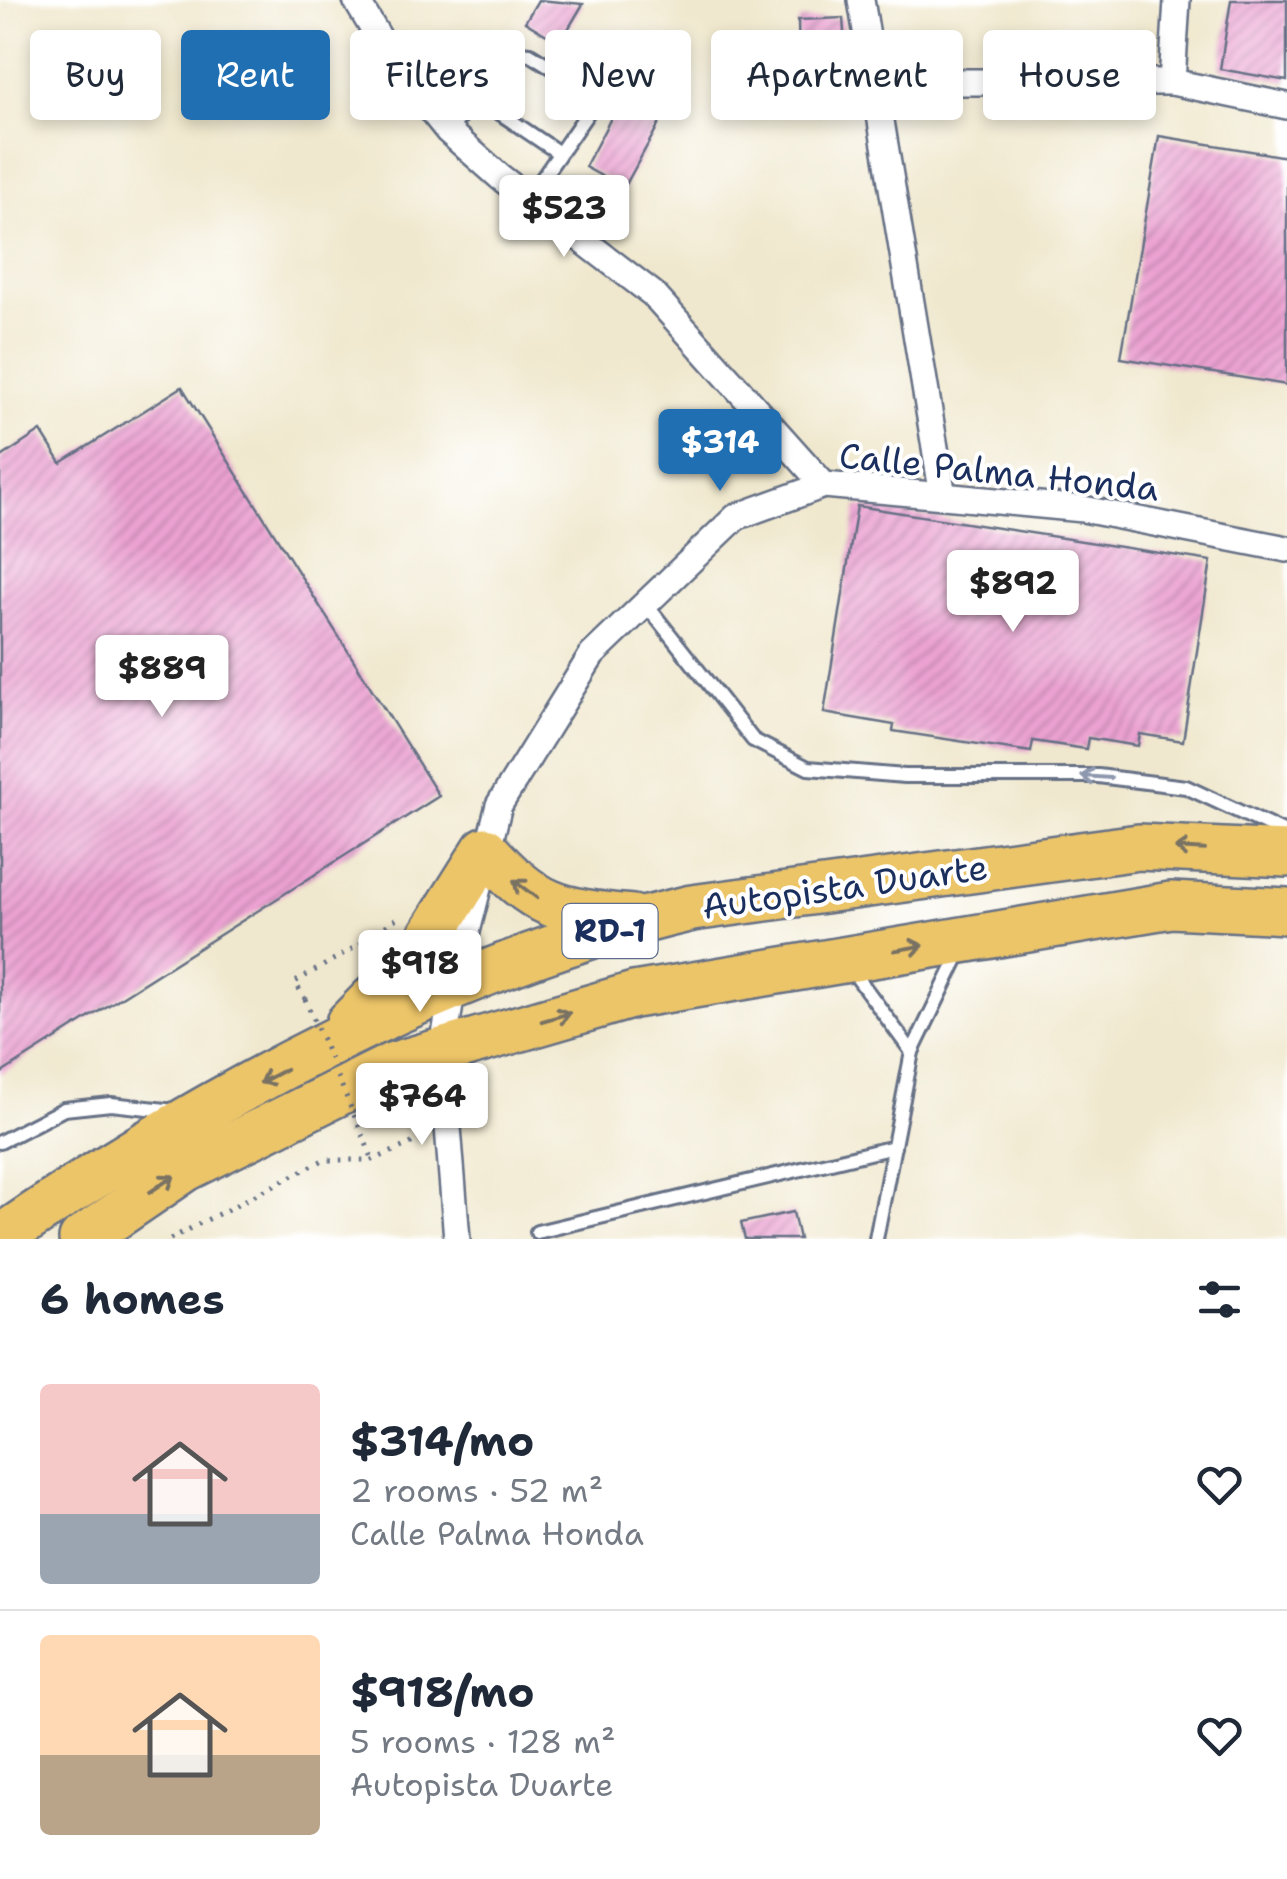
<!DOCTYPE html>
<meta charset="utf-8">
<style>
:root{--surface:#fff;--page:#f2f2f3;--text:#1f2937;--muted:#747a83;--line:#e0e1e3;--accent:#1f6fb2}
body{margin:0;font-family:"Shantell Sans",sans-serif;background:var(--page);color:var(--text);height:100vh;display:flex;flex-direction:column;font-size:38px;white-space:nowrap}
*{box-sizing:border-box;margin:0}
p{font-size:32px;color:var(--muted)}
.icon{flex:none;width:55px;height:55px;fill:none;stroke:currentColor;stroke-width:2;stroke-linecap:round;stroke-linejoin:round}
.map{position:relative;height:1239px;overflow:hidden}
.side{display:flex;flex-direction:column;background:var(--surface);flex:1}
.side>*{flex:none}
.hud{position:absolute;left:30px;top:30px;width:1228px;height:90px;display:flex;gap:20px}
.price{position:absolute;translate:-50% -85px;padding:0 22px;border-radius:10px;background:#fff;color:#222;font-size:32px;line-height:65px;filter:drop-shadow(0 2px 5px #0008)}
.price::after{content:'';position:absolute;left:50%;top:60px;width:30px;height:22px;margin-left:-15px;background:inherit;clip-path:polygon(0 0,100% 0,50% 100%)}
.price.on{background:var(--accent);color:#fff}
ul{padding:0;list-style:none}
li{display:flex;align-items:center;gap:30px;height:250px;padding:0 40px}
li+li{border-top:2px solid var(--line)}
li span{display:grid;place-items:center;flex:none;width:280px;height:200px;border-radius:10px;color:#555}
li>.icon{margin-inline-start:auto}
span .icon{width:120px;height:120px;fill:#fffc;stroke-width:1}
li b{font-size:42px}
h2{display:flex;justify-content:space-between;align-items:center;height:120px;padding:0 40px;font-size:42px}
.tag{padding:0 35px;border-radius:10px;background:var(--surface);box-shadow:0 5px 15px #0003;font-size:35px;line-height:90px}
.tag.on{background:var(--accent);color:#fff}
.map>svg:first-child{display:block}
.building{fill:url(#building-hatch)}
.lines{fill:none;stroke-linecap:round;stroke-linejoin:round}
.service-casing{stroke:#667085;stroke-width:18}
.minor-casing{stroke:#667085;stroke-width:30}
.motorway-casing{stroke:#667085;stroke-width:50}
.path{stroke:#667085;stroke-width:5;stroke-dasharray:2.5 8;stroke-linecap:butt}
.service{stroke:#fff;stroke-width:12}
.minor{stroke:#fff;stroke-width:25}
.motorway{stroke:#edc569;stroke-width:45}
.path-bridge{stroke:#667085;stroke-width:5;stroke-dasharray:2.5 8;stroke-linecap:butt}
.oneway{stroke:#8d97ae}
.oneway2{stroke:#797263}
.labels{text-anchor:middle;stroke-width:8;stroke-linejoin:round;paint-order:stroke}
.shield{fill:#fff;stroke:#5f6d8e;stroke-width:2.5}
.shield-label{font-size:32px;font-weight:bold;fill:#1b2f5e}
.street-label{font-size:35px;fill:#1b2f5e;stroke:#fff}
</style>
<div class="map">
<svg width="1287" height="1239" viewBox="0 0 1287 1239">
<defs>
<pattern id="building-hatch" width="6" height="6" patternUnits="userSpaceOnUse" patternTransform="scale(2.5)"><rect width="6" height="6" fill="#eca2d2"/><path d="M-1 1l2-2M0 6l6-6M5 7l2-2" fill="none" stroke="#be84ae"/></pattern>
</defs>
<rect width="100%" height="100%" fill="#fff"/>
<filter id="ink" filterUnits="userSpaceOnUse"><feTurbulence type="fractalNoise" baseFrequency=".01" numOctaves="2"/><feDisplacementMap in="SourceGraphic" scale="20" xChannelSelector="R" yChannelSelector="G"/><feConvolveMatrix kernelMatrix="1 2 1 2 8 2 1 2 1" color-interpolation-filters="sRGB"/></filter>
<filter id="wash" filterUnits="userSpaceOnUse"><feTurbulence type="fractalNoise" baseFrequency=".0048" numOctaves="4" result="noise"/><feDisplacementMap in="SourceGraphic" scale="40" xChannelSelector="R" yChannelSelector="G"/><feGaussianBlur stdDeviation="2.25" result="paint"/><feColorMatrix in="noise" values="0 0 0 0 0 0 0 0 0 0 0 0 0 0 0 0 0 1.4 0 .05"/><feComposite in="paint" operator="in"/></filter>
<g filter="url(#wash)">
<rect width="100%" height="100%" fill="#f0e8ce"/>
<g id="blocks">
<!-- building -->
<g class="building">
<path d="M538,0l45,4 -23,39 -35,-21z"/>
<path d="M1231,0h56v81l-67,-12z"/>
<path d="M843,18l3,43 -47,2 -1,-43z"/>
<path d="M620,101l40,21 -36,66 -39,-21z"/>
<path d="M1159,136l128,21v228l-166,-27z"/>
<path d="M182,387l257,409 -439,278v-616l41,-27 20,32z"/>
<path d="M857,506l354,55 -28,180 -43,-7 -2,12 -50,-8 -2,11 -53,-8 -2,11 -138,-21 1,-6 -70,-12z"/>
<path d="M793,1212l6,27h-54l-4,-16z"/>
</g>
</g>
</g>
<g filter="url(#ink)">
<use href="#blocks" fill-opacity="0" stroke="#667085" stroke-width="2.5"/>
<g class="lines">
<!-- service casing -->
<g class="service-casing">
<g id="service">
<path d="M479,99l80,54"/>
<path d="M448,131l72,-78 10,1 59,36 2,18 -63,91"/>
<path d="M645,603l108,137 55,28 97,8h193l88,11 101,47"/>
<path d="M851,969l61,83"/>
<path d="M0,1142l64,-33 47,-5 64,7"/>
<path d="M537,1232l357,-85"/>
<path d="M876,1239l36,-187 49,-101"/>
</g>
</g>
<!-- minor casing -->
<g class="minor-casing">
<g id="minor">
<path d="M356,0l39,65 53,66 52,46 153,117 171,191"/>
<path d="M861,0l82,496"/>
<path d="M875,82h297l115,24"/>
<path d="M1172,82l5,-82"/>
<path d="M457,1239l-15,-186 11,-66 46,-182 93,-150 144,-138 88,-32 259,24 204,40"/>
</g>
</g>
<!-- motorway casing -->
<g class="motorway-casing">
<g id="motorway">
<path d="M349,1023l75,-76 61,-97c52,57 71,61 147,68"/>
<path d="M0,1238c200,-137 455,-276 692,-330l447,-61 148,7"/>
<path d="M82,1239l104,-71 208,-103 240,-70 537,-90 116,6"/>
</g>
</g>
<!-- path -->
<g class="path">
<path d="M305,999l-10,-17 69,-40 38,-28"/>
<path d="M170,1239l153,-79h50l50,-22"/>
</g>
<!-- service -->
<use href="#service" class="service"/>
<!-- minor -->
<use href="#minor" class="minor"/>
<!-- motorway -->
<use href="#motorway" class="motorway"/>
<!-- path-bridge -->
<path class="path-bridge" d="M305,999l68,161"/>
</g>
<!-- one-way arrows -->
<defs><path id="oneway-shaft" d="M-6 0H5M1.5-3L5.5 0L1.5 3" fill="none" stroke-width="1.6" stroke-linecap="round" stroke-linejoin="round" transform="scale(2.5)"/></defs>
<use class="oneway" href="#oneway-shaft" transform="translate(1096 777) rotate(-176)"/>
<g class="oneway2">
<use href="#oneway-shaft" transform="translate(1190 849) rotate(-177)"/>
<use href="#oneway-shaft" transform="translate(525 889) rotate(-143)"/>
<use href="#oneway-shaft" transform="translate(909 948) rotate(-10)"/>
<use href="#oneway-shaft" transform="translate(556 1017) rotate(-16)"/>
<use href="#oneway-shaft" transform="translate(273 1076) rotate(152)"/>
<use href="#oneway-shaft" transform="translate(162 1184) rotate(-34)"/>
</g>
</g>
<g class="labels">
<!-- shield labels -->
<rect class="shield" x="562.5" y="904" width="95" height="54" rx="8"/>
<g class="shield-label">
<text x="610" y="942">RD-1</text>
</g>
<!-- street labels -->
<g class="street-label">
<text transform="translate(999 472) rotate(6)" y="12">Calle Palma Honda</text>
<text transform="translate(845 887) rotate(-8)" y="12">Autopista Duarte</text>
</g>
</g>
</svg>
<b class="price" style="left:564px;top:260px">$523</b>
<b class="price on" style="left:720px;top:494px">$314</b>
<b class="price" style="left:1013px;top:635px">$892</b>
<b class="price" style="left:162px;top:720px">$889</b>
<b class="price" style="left:420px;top:1015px">$918</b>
<b class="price" style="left:422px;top:1148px">$764</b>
<div class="hud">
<a class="tag">Buy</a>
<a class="tag on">Rent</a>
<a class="tag">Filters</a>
<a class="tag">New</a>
<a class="tag">Apartment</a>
<a class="tag">House</a>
</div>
</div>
<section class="side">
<h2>6 homes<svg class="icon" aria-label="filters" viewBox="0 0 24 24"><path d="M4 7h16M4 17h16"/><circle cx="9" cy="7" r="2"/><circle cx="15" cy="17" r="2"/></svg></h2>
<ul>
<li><span style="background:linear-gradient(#f6c9c9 65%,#9aa5b1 0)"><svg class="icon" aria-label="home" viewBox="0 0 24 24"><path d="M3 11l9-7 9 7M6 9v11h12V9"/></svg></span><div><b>$314/mo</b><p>2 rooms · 52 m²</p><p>Calle Palma Honda</p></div><svg class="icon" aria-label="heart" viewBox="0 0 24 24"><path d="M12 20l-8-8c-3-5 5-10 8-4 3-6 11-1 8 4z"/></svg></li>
<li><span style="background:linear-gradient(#ffd9b3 60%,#b9a48a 0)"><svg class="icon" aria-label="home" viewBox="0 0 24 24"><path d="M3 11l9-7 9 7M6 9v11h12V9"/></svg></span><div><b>$918/mo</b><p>5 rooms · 128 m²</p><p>Autopista Duarte</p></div><svg class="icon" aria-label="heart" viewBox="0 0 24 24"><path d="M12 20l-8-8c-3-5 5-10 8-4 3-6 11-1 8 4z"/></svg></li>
</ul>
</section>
